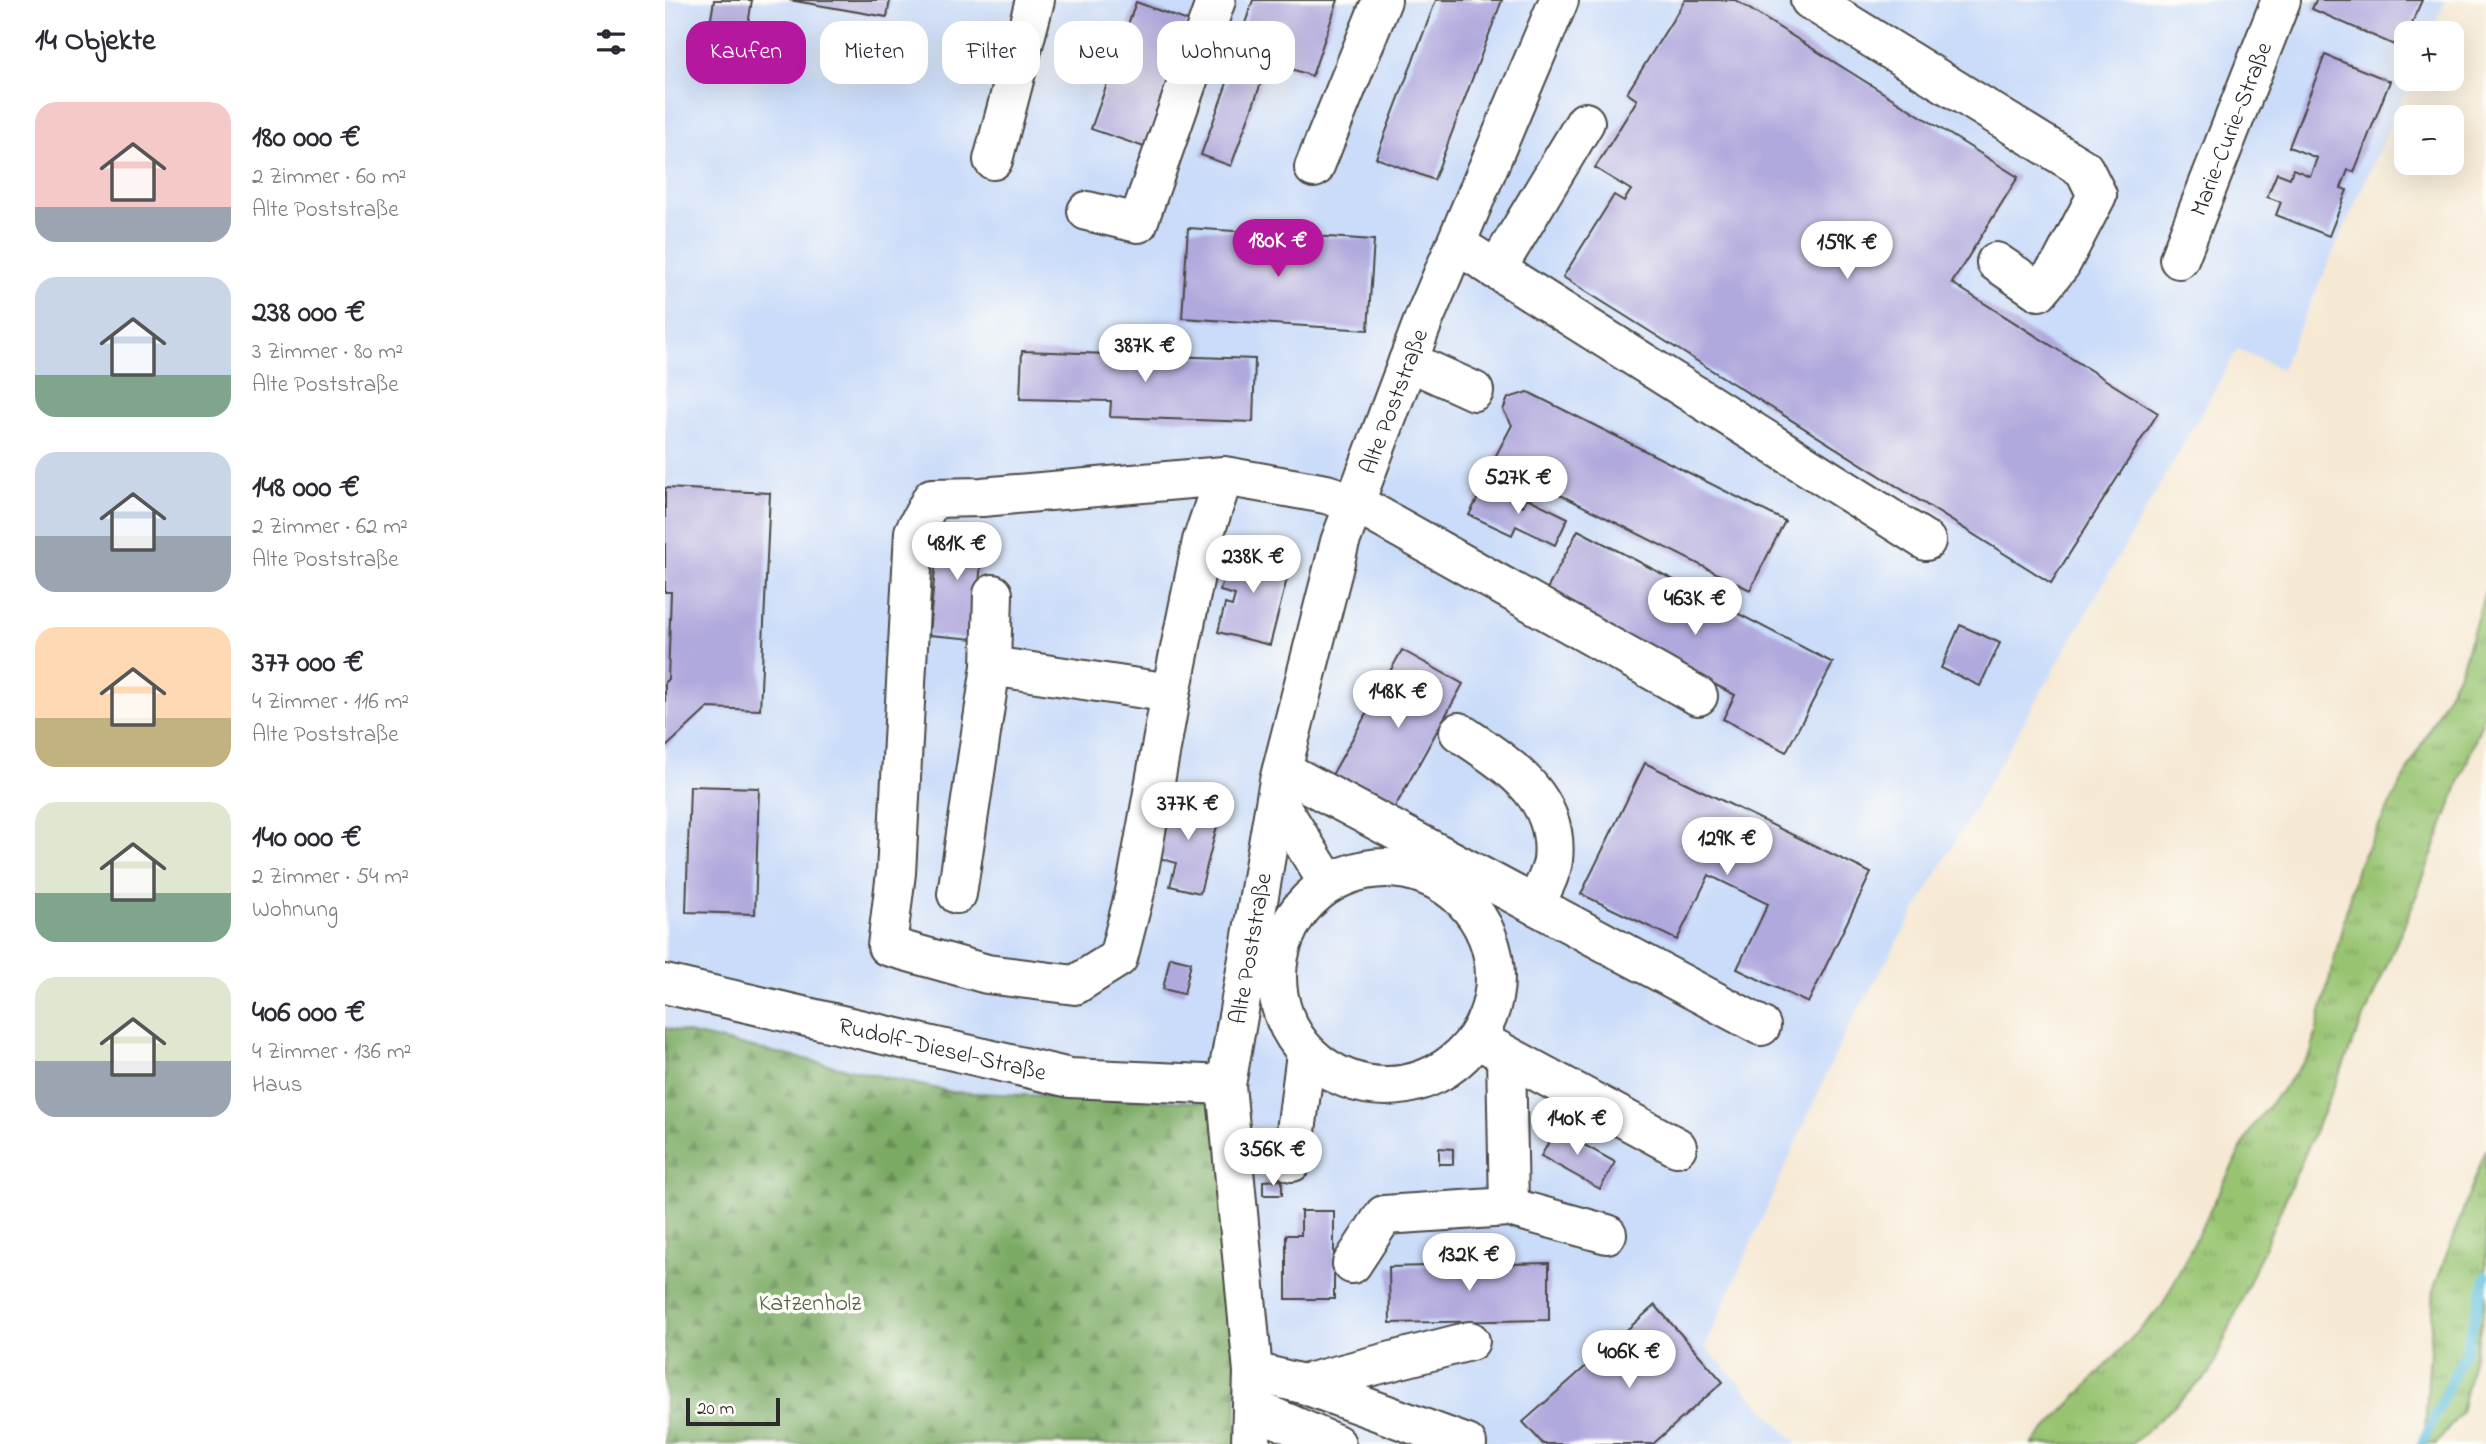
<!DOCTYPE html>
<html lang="de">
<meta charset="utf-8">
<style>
:root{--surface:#fff;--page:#f7f7f7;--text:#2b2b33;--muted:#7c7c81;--accent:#b5179e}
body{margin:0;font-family:"Indie Flower",sans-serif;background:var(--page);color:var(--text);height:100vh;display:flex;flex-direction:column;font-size:26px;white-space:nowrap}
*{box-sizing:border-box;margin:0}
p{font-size:23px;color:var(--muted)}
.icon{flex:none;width:38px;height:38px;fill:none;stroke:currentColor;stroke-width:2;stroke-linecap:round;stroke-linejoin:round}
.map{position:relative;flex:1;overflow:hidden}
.details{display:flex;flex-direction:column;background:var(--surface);width:665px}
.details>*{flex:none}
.guide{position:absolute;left:21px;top:21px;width:665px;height:63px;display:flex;gap:14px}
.controls{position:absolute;left:1729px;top:21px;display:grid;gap:14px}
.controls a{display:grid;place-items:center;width:70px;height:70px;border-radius:14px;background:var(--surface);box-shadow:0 7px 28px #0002;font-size:35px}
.scale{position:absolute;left:21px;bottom:18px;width:94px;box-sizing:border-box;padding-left:7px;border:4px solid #2b2b2b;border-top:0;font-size:19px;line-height:24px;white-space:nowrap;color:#2b2b2b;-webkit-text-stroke:5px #fdfcf7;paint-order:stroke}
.price{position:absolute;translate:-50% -60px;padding:0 16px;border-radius:24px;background:#fff;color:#222;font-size:23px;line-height:46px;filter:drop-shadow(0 2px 4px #0008)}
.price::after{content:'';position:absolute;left:50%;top:42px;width:21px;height:16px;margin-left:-10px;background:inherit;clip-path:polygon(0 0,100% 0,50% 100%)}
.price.selected{background:var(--accent);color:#fff}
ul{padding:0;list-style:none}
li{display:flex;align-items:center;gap:21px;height:175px;padding:0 35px}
li span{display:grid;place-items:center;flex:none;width:196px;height:140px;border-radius:21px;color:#555}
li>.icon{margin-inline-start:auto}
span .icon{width:84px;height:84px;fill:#fffc;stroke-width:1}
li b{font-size:30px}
h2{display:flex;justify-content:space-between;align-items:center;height:84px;padding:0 35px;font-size:30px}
.chip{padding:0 24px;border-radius:21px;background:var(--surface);box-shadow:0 7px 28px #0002;font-size:24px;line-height:63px}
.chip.selected{background:var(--accent);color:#fff}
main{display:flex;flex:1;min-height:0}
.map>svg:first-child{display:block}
.built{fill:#cadcf9}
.grass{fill:url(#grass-tufts);stroke:#62784e;stroke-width:2}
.forest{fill:url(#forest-firs);stroke:#526a47;stroke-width:2}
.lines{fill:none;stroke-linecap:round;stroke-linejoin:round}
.stream{stroke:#5cbdda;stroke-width:10}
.building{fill:#b0a9dd}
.minor-casing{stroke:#494844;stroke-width:42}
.minor{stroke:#fff;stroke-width:38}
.labels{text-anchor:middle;stroke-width:7;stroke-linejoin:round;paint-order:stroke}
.street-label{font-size:24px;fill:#2b2b2b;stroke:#fdfcf7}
.park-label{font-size:24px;fill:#516144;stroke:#fdfcf7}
</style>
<main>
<section class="details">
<h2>14 Objekte<svg class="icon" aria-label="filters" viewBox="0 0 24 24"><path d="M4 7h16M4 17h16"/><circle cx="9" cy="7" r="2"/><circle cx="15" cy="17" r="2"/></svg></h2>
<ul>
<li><span style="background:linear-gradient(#f6c9c9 75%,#9aa5b1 0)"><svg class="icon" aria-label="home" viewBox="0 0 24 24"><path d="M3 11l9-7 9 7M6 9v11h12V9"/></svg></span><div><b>180 000 €</b><p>2 Zimmer · 60 m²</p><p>Alte Poststraße</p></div></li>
<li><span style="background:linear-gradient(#c9d6e8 70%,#7fa58c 0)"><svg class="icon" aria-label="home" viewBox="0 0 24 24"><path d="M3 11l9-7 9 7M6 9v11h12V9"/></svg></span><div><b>238 000 €</b><p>3 Zimmer · 80 m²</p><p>Alte Poststraße</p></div></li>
<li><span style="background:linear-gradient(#c9d6e8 60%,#9aa5b1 0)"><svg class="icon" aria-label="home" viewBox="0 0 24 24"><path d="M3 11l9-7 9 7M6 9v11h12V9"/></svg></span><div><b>148 000 €</b><p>2 Zimmer · 62 m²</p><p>Alte Poststraße</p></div></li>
<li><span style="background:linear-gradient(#ffd9b3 65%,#c2b280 0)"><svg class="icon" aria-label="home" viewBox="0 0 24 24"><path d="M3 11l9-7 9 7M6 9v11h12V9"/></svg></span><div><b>377 000 €</b><p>4 Zimmer · 116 m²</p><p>Alte Poststraße</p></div></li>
<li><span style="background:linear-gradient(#dfe7d0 65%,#7fa58c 0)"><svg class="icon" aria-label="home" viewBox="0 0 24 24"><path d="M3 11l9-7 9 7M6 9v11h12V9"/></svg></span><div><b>140 000 €</b><p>2 Zimmer · 54 m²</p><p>Wohnung</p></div></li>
<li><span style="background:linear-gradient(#dfe7d0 60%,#9aa5b1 0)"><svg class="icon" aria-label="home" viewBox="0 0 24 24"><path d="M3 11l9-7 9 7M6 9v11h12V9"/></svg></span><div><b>406 000 €</b><p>4 Zimmer · 136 m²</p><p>Haus</p></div></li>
</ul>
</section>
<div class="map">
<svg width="1821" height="1444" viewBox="0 0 1821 1444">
<defs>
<pattern id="grass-tufts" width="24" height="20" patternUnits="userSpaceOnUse" patternTransform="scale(1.75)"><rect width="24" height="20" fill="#98c471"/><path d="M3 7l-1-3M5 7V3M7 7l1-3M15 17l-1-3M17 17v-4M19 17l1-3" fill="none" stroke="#7c9f5d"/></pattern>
<pattern id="forest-firs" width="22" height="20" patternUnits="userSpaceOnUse" patternTransform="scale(1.75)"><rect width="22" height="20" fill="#7aaa63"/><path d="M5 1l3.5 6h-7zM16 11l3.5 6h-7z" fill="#648b52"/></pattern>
</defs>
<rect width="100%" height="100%" fill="#fdfcf7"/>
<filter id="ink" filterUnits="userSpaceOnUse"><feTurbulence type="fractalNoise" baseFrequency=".0143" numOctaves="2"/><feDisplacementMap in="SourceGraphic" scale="14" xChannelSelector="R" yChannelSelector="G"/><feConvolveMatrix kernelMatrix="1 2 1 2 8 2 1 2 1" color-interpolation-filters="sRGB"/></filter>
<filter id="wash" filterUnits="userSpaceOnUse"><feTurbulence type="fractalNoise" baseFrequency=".00686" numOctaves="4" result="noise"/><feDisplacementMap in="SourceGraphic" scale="28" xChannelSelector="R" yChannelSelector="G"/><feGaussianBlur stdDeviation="1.57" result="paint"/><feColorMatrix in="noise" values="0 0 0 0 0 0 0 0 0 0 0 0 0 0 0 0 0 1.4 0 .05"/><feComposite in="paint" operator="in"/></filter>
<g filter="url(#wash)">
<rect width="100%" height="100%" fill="#f6e9d4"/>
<!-- built -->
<path class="built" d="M0,0h1781l-15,33h-25v46h5l-130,290 -43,-20 -394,686 -139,312 92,97h-460l-100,-36 -16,-304 -269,-12 -287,-64z"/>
<!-- grass -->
<g class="grass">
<path d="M1821,590v121l-72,191 -204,471 -78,71h-100l130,-138 90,-179 59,-74 46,-186 104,-198z"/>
<path d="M1821,1149v153l-25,111 -25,31h-12l10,-156z"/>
</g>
<!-- forest -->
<path class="forest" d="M0,1028l287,64 269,11 16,305v36h-572z"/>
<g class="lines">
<!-- stream -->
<path class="stream" d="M1757,1444l44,-95 20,-73"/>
</g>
<g id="blocks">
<!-- building -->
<g class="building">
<path d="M49,0h38l-8,49 -37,-6z"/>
<path d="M124,0h101l-3,17z"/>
<path d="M588,0h85l-26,76 -76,-26z"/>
<path d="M771,0h66l-68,180 -58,-22z"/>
<path d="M1020,0h50l283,177 -66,106 206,130 -107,170 -488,-306 51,-82 10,6 7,-11 -36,-22 42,-68 -10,-7z"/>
<path d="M1651,0h106l-21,48 -89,-39z"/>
<path d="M471,2l52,19 -44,126 -53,-18z"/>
<path d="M1660,55l65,26 -36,91 -6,-2 -7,18 6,2 -18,46 -53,-21 5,-13 -14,-5 10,-24 13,5 3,-9 17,7 7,-18 -28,-11z"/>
<path d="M570,61l30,11 -34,94 -30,-11z"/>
<path d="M523,228l186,12 -6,90 -186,-12z"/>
<path d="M357,351l233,8 -2,63 -143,-5 1,-16 -91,-2z"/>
<path d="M863,392l257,129 -35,69 -257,-129 19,-36 -9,-15 5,-12z"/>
<path d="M819,486l39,20 4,-8 41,20 -13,27 -39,-19 -4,9 -43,-20z"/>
<path d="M0,488l105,5 -10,217 -52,-2 -43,40v-66l3,-3 3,-87h-6z"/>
<path d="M274,525l45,4 -10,110 -45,-4z"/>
<path d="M913,530l255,133 -47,89 -63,-33 12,-24 -191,-100z"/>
<path d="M566,547l60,16 -21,82 -52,-13 7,-28 7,2 3,-11 -15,-4z"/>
<path d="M1295,625l40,18 -20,43 -39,-18z"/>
<path d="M737,650l61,34 -69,125 -62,-34z"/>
<path d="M980,763l226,110 -63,130 -71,-34 31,-65 -59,-29 -32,65 -96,-46z"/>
<path d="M25,786l69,2 -4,126 -69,-2z"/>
<path d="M506,797l50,13 -21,83 -30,-7 6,-23 -20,-6z"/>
<path d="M505,957l21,5 -7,32 -21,-5z"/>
<path d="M897,1119l12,7 -6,10 47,26 -15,27 -59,-33z"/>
<path d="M774,1148l14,1v15h-14z"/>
<path d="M617,1180v15h-19v-14z"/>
<path d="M636,1211h33v88h-48v-64h15z"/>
<path d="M884,1263v57l-159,3 -1,-56z"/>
<path d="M990,1305l68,77 -70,62h-110l-20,-22z"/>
</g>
</g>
</g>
<g filter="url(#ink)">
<use href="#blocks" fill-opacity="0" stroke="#494844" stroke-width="2"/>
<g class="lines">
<!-- minor casing -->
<g class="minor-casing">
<g id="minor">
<path d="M1145,0l274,169 13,26 -36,69 -22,27 -43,-29"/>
<path d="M328,160l42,-160"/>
<path d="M649,168l68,-168"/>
<path d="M422,211l51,12 78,-223"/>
<path d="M791,244l470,297"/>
<path id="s1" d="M1514,259l102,-259"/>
<path d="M831,270l89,-148"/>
<path d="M743,361l66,30"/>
<path d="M559,476l-22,65 -31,152 -36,199 -17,66 -43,27 -88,-11 -100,-28 9,-73 18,-341 18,-34 50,-1 242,-21 102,18 29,9 343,193"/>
<path d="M326,666l180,27"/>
<path d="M794,732c47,32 101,63 94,128 -2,15 -12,32 -18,45"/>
<path d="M617,770l479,256"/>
<path d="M611,799l52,84"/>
<circle cx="721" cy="977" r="109"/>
<path d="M292,894l34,-228 2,-72"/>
<path id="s2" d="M0,984l405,94 156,7"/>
<path d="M812,1039l200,108"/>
<path d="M841,1056l3,151"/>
<path d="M627,1162l14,-108"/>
<path d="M687,1264l32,-49 125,-8 98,27"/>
<path d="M588,1372l50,12 164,60"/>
<path d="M638,1384l167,-43"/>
<path d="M587,1408l84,36"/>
<path id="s3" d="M586,1444l2,-72 -27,-287 53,-304 61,-239 84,-223 135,-319"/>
</g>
</g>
<!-- minor -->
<use href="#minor" class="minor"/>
</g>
</g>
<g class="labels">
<!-- street labels -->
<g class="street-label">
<text dy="8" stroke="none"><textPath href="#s1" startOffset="140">Marie-Curie-Straße</textPath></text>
<text dy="8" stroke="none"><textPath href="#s3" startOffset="1066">Alte Poststraße</textPath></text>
<text dy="8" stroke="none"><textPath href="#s3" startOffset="499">Alte Poststraße</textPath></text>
<text dy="8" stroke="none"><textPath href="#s2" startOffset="285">Rudolf-Diesel-Straße</textPath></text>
</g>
<!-- park labels -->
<g class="park-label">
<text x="145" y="1310">Katzenholz</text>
</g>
</g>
</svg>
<div class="controls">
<a>+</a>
<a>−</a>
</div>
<div class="scale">20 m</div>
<b class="price selected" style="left:613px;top:279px">180K €</b>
<b class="price" style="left:1182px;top:281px">159K €</b>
<b class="price" style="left:480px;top:384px">387K €</b>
<b class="price" style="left:853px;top:516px">527K €</b>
<b class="price" style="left:292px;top:582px">481K €</b>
<b class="price" style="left:588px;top:595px">238K €</b>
<b class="price" style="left:1030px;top:637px">463K €</b>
<b class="price" style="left:733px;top:730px">148K €</b>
<b class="price" style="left:523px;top:842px">377K €</b>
<b class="price" style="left:1062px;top:877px">129K €</b>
<b class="price" style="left:912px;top:1157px">140K €</b>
<b class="price" style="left:608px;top:1188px">356K €</b>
<b class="price" style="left:804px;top:1293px">132K €</b>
<b class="price" style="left:964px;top:1390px">406K €</b>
<div class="guide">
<a class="chip selected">Kaufen</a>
<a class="chip">Mieten</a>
<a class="chip">Filter</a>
<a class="chip">Neu</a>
<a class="chip">Wohnung</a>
</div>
</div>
</main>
